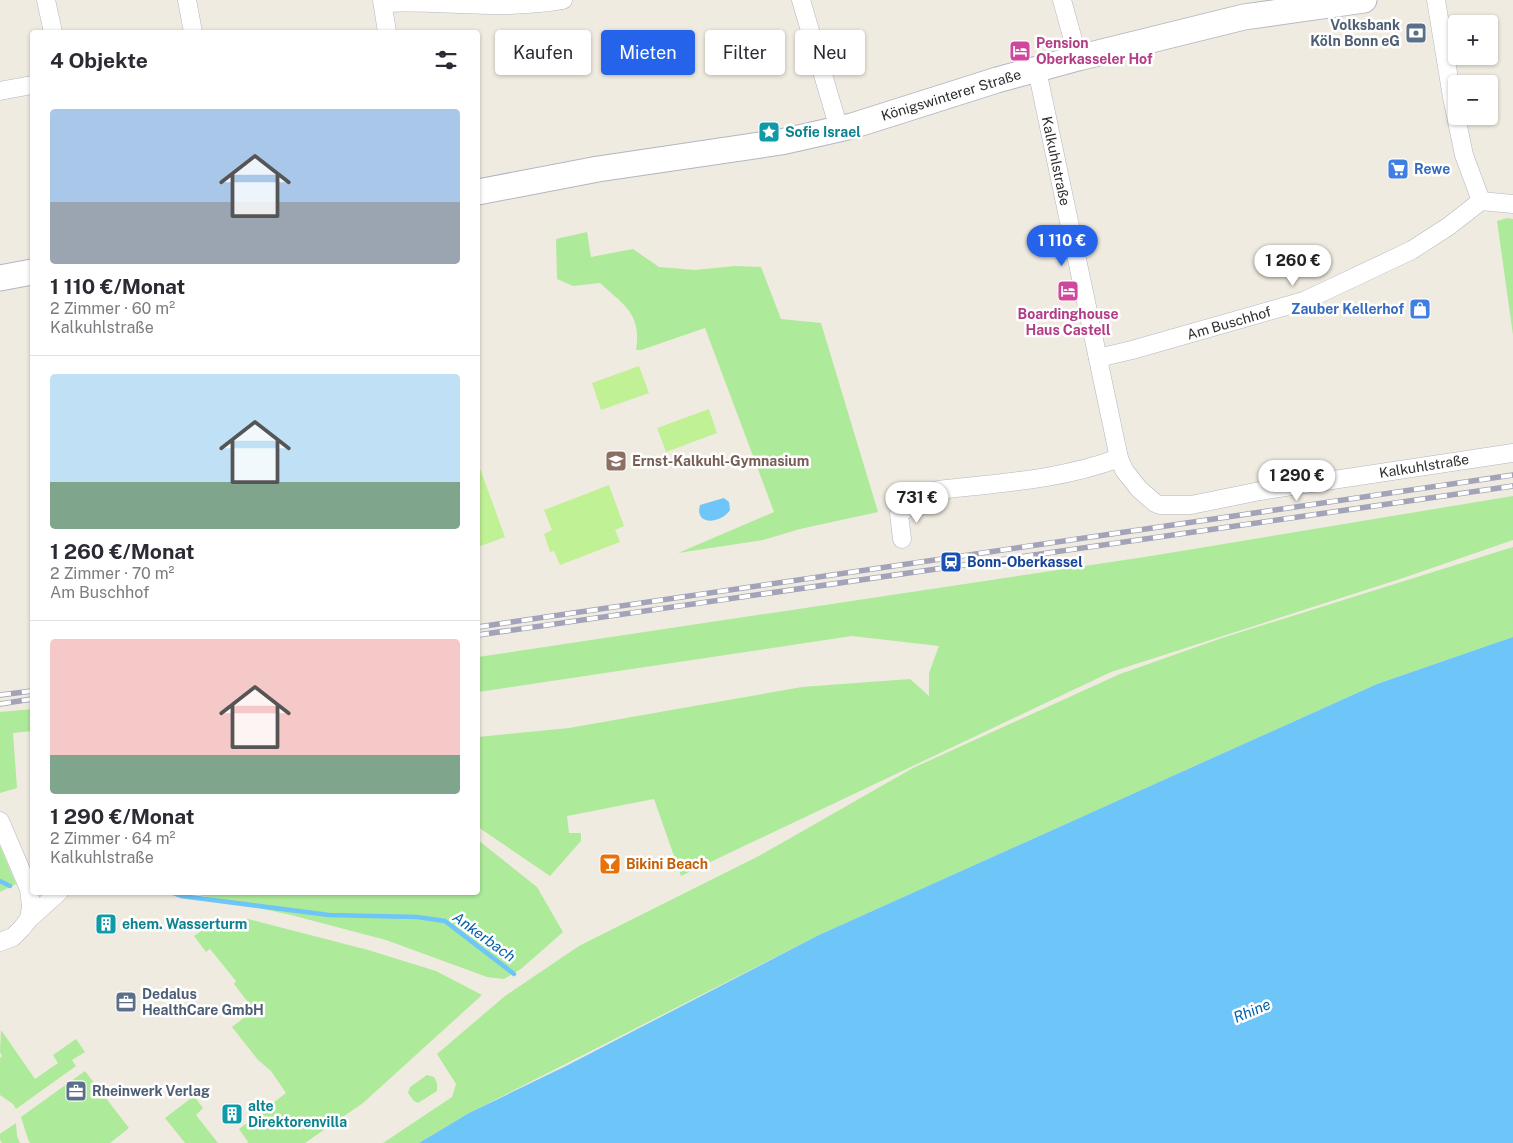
<!DOCTYPE html>
<html lang="de">
<meta charset="utf-8">
<style>
:root{--surface:#fff;--page:#f7f7f7;--text:#2b2b33;--muted:#7c7c81;--line:#e1e1e2;--accent:#2563eb}
body{margin:0;font-family:"Public Sans",sans-serif;background:var(--page);color:var(--text);height:100vh;display:flex;flex-direction:column;font-size:19px;white-space:nowrap}
*{box-sizing:border-box;margin:0}
p{font-size:16px;color:var(--muted)}
.icon{flex:none;width:28px;height:28px;fill:none;stroke:currentColor;stroke-width:2;stroke-linecap:round;stroke-linejoin:round}
.map{position:relative;flex:1;overflow:hidden}
.details{position:absolute;left:30px;top:30px;width:450px;height:865px;display:flex;flex-direction:column;background:var(--surface);border-radius:5px;box-shadow:0 1px 4px #0004}
.details>*{flex:none}
.hud{position:absolute;left:495px;top:30px;width:475px;height:45px;display:flex;gap:10px}
.controls{position:absolute;left:1448px;top:15px;display:grid;gap:10px}
.controls a{display:grid;place-items:center;width:50px;height:50px;border-radius:5px;background:var(--surface);box-shadow:0 1px 4px #0004;font-size:25px}
.price{position:absolute;translate:-50% -42px;padding:0 11px;border-radius:18px;background:#fff;color:#222;font-size:16px;line-height:32px;filter:drop-shadow(0 1px 2px #0008)}
.price::after{content:'';position:absolute;left:50%;top:30px;width:15px;height:11px;margin-left:-8px;background:inherit;clip-path:polygon(0 0,100% 0,50% 100%)}
.price.active{background:var(--accent);color:#fff}
ul{padding:0;list-style:none}
li{display:grid;align-content:center;gap:10px;height:265px;padding:0 20px}
li+li{border-top:1px solid var(--line)}
li span{display:grid;place-items:center;height:155px;border-radius:5px;color:#555}
li>.icon{margin-inline-start:auto}
span .icon{width:90px;height:90px;fill:#fffc;stroke-width:1}
li b{font-size:21px}
h2{display:flex;justify-content:space-between;align-items:center;height:60px;padding:0 20px;font-size:21px}
.tag{padding:0 18px;border-radius:5px;background:var(--surface);box-shadow:0 1px 4px #0004;font-size:18px;line-height:45px}
.tag.active{background:var(--accent);color:#fff}
.map>svg:first-child{display:block}
.green{fill:#adea99}
.pitch{fill:#c1f195}
.water{fill:#6dc5f8}
.lines{fill:none;stroke-linecap:round;stroke-linejoin:round}
.stream{stroke:#6dc5f8;stroke-width:4.5}
.street-casing{stroke:#b4b5c2;stroke-width:19}
.secondary-casing{stroke:#b4b5c2;stroke-width:27}
.street{stroke:#fff;stroke-width:18}
.secondary{stroke:#fff;stroke-width:25}
.rail-casing{stroke:#a2a3b9;stroke-width:5.5}
.rail{stroke:#fff;stroke-width:4;stroke-dasharray:11;stroke-linecap:butt}
.labels{text-anchor:middle;stroke-width:5;stroke-linejoin:round;paint-order:stroke}
.service-label{font-size:14px;font-weight:bold;fill:#4e5e75;stroke:#fff;text-anchor:start}
.hotel-label{font-size:14px;font-weight:bold;fill:#b23c85;stroke:#fff;text-anchor:start}
.street-label{font-size:14px;fill:#2e2e2e;stroke:#fff}
.culture-label{font-size:14px;font-weight:bold;fill:#0d838f;stroke:#fff;text-anchor:start}
.shop-label{font-size:14px;font-weight:bold;fill:#366cbe;stroke:#fff;text-anchor:start}
.education-label{font-size:14px;font-weight:bold;fill:#785e54;stroke:#fff;text-anchor:start}
.transit-label{font-size:14px;font-weight:bold;fill:#164399;stroke:#fff;text-anchor:start}
.food-label{font-size:14px;font-weight:bold;fill:#c56008;stroke:#fff;text-anchor:start}
.water-label{font-size:15px;font-style:italic;fill:#0361ac;stroke:#fff}
</style>
<div class="map">
<svg width="1513" height="1143" viewBox="0 0 1513 1143">
<rect width="100%" height="100%" fill="#f0ebe0"/>
<!-- green -->
<g class="green">
<path d="M1507,218l6,1v116l-16,-114z"/>
<path d="M587,232l4,25 42,-8 26,18 36,3 40,-4 26,1 20,52 40,4 57,189 -78,17 -37,11 -85,13 96,-41 -69,-184 -64,22h-5c6,-36 -12,-45 -36,-67l-27,3 -16,-7 -1,-40z"/>
<path d="M1513,496v44l-110,38 -292,94 -430,204 -27,-77 -87,17 2,17h12v8l-31,35 -72,-49v-90l91,-9 233,-41 108,-8 19,17v-23l10,-27 -87,-10 -374,56v-35l673,-101z"/>
<path d="M1513,547v90l-136,47 -558,251 -350,178 -50,30h-36l69,-46 4,-13 -19,-30 68,-58 74,-50 178,-89 156,-89 207,-94 102,-36z"/>
<path d="M32,709v22l-19,2 4,55 -17,5v-81z"/>
<path d="M478,840l59,47 26,45 -42,37 -17,10 -17,-2 -101,-37 -95,-25 -101,-22 288,-1z"/>
<path d="M0,846l16,38 -16,8z"/>
<path d="M248,919l120,31 68,21 46,24 -119,108 -58,40h-58l1,-1 -9,-13 47,-36 -15,-22 -13,-11 -26,-33 22,-17 -20,-26 2,-3 -26,-32 -4,3 -12,-16 20,-14z"/>
<path d="M1,1030l34,49 23,-16 -5,-8 23,-16 9,13 -13,8 4,6 -60,43 -3,-5 -13,-9v-37l2,-2 -2,-4z"/>
<path d="M85,1071l44,57 -19,15h-80l-2,-4 -7,-22z"/>
<path d="M427,1075l7,2 3,6v8l-19,12 -4,-2 -6,-8 2,-6z"/>
<path d="M194,1096l9,12 -7,7 22,28h-33l-20,-25z"/>
<path d="M16,1123l1,13 3,7h-18l-2,-3v-6z"/>
</g>
<!-- pitch -->
<g class="pitch">
<path d="M639,366l10,27 -48,17 -9,-27z"/>
<path d="M709,409l8,24 -51,19 -9,-24z"/>
<path d="M478,463l27,74 -27,10z"/>
<path d="M609,485l15,41 -9,4 5,12 -60,23 -6,-14 -4,1 -6,-18 8,-4 -8,-20z"/>
</g>
<!-- water -->
<g class="water">
<path d="M724,498l5,4 1,8c-8,13 -36,17 -30,-5z"/>
<path d="M1513,637v506h-1094l50,-30 97,-47 253,-131 558,-251z"/>
</g>
<g class="lines">
<!-- stream -->
<g class="stream">
<path d="M0,881l10,5"/>
<path d="M170,892l11,4 148,19 88,2 28,4 69,53"/>
</g>
<!-- street casing -->
<g class="street-casing">
<g id="street">
<path d="M46,0l7,32"/>
<path d="M187,0l6,32"/>
<path d="M382,0l5,32"/>
<path d="M801,0l38,129"/>
<path d="M1062,0l16,58"/>
<path d="M1436,0l16,97 12,58 17,46"/>
<path d="M383,3c60,-3 120,8 180,-3"/>
<path d="M1037,70l82,388 5,12 15,19 16,14 5,2h31l69,-14 253,-38"/>
<path d="M0,91l32,-6"/>
<path d="M1098,358l34,-8 172,-49 108,-51 37,-24 32,-25 32,3"/>
<path d="M902,539l-3,-25 26,-20 13,-4c60,-7 123,-10 181,-32"/>
<path d="M0,821l29,68 2,17 -2,13"/>
<path d="M0,942l13,-5 9,-9 7,-9 30,-27"/>
</g>
</g>
<!-- secondary casing -->
<g class="secondary-casing">
<g id="secondary">
<path d="M478,192l120,-23 183,-27 71,-16 145,-46 81,-22 166,-41 120,-17"/>
<path d="M0,278l32,-6"/>
</g>
</g>
<!-- street -->
<use href="#street" class="street"/>
<!-- secondary -->
<use href="#secondary" class="secondary"/>
<!-- rail casing -->
<g class="rail-casing">
<g id="rail">
<path d="M478,627l1035,-152"/>
<path d="M478,635l1035,-149"/>
<path d="M0,695l32,-4"/>
<path d="M0,704l32,-5"/>
</g>
</g>
<!-- rail -->
<use href="#rail" class="rail"/>
</g>
<!-- icons -->
<defs>
<g id="bank-square" transform="scale(1.125)"><rect x="-9" y="-9" width="18" height="18" rx="4" fill="#5c6f8a" stroke="#fff"/><path d="M-6-4H6V4H-6ZM0-2.3a2.3 2.3 0 1 0 0 4.6a2.3 2.3 0 1 0 0-4.6Z" fill="#fff"/></g>
<g id="hotel-square" transform="scale(1.125)"><rect x="-9" y="-9" width="18" height="18" rx="4" fill="#d1479c" stroke="#fff"/><path d="M-6-4.5h1.5V1H6V5H4.5V3h-9V5H-6ZM-4 0a1.8 1.8 0 1 1 3.6 0ZM.5 0V-2.5h3Q6-2.5 6 0Z" fill="#fff"/></g>
<g id="sight-square" transform="scale(1.125)"><rect x="-9" y="-9" width="18" height="18" rx="4" fill="#0f9aa8" stroke="#fff"/><path d="M0-6L1.8-2.2L6-1.7L2.9 1.2L3.7 5.4L0 3.3L-3.7 5.4L-2.9 1.2L-6-1.7L-1.8-2.2Z" fill="#fff"/></g>
<g id="supermarket-square" transform="scale(1.125)"><rect x="-9" y="-9" width="18" height="18" rx="4" fill="#3f7fe0" stroke="#fff"/><path d="M-6-5.5h2.5l.6 2H6L4.5 2H-2.5L-4.4-4H-6ZM-1.5 3.2a1.3 1.3 0 1 0 .1 0ZM3 3.2a1.3 1.3 0 1 0 .1 0Z" fill="#fff"/></g>
<g id="shop-square" transform="scale(1.125)"><rect x="-9" y="-9" width="18" height="18" rx="4" fill="#3f7fe0" stroke="#fff"/><path d="M-5-2.5h2.3a2.7 3.5 0 0 1 5.4 0H5L5.5 6h-11ZM-1.5-2.5h3a1.5 2.3 0 0 0-3 0Z" fill="#fff"/></g>
<g id="school-square" transform="scale(1.125)"><rect x="-9" y="-9" width="18" height="18" rx="4" fill="#8d6e63" stroke="#fff"/><path d="M0-5L7-2L0 1L-7-2ZM-4 1L0 2.5L4 1V4Q0 6-4 4Z" fill="#fff"/></g>
<g id="station-square" transform="scale(1.125)"><rect x="-9" y="-9" width="18" height="18" rx="4" fill="#1a4fb4" stroke="#fff"/><path d="M-3-6H3Q5-6 5-4V2Q5 4 3 4L4.5 6H3L1.5 4h-3L-3 6H-4.5L-3 4Q-5 4-5 2V-4Q-5-6-3-6ZM-3.5-4v3h7v-3ZM-3.5 1v1.5H-2V1ZM2 1v1.5H3.5V1Z" fill="#fff"/></g>
<g id="bar-square" transform="scale(1.125)"><rect x="-9" y="-9" width="18" height="18" rx="4" fill="#e8710a" stroke="#fff"/><path d="M-6-5H6L.8 .8V4.5H3.5V6h-7V4.5H-.8V.8Z" fill="#fff"/></g>
<g id="building-square" transform="scale(1.125)"><rect x="-9" y="-9" width="18" height="18" rx="4" fill="#0f9aa8" stroke="#fff"/><path d="M-4-6H4V6H1V3H-1V6H-4ZM-2.5-4.3h1.7v1.8h-1.7ZM.8-4.3h1.7v1.8H.8ZM-2.5-1h1.7V.8h-1.7ZM.8-1h1.7V.8H.8Z" fill="#fff"/></g>
<g id="office-square" transform="scale(1.125)"><rect x="-9" y="-9" width="18" height="18" rx="4" fill="#5c6f8a" stroke="#fff"/><path d="M-6-3h4V-5.5h4V-3h4V5H-6ZM-1-4.5V-3h2v-1.5ZM-6 0V1H6V0Z" fill="#fff"/></g>
</defs>
<g fill-rule="evenodd">
<use href="#bank-square" x="1416" y="33"/>
<use href="#hotel-square" x="1020" y="51"/>
<use href="#sight-square" x="769" y="132"/>
<use href="#supermarket-square" x="1398" y="169"/>
<use href="#hotel-square" x="1068" y="291"/>
<use href="#shop-square" x="1420" y="309"/>
<use href="#school-square" x="616" y="461"/>
<use href="#station-square" x="951" y="562"/>
<use href="#bar-square" x="610" y="864"/>
<use href="#building-square" x="106" y="924"/>
<use href="#office-square" x="126" y="1002"/>
<use href="#office-square" x="76" y="1091"/>
<use href="#building-square" x="232" y="1114"/>
</g>
<g class="labels">
<!-- service labels -->
<g class="service-label">
<text x="1400" y="30" text-anchor="end">Volksbank<tspan x="1400" dy="16">Köln Bonn eG</tspan></text>
<text x="142" y="999">Dedalus<tspan x="142" dy="16">HealthCare GmbH</tspan></text>
<text x="92" y="1096">Rheinwerk Verlag</text>
</g>
<!-- hotel labels -->
<g class="hotel-label">
<text x="1036" y="48">Pension<tspan x="1036" dy="16">Oberkasseler Hof</tspan></text>
<text x="1068" y="319" text-anchor="middle">Boardinghouse<tspan x="1068" dy="16">Haus Castell</tspan></text>
</g>
<!-- street labels -->
<g class="street-label">
<text transform="translate(951 95) rotate(-17)" y="5">Königswinterer Straße</text>
<text transform="translate(1056 161) rotate(78)" y="5">Kalkuhlstraße</text>
<text transform="translate(1229 323) rotate(-16)" y="5">Am Buschhof</text>
<text transform="translate(1424 466) rotate(-9)" y="5">Kalkuhlstraße</text>
</g>
<!-- culture labels -->
<g class="culture-label">
<text x="785" y="137">Sofie Israel</text>
<text x="122" y="929">ehem. Wasserturm</text>
<text x="248" y="1111">alte<tspan x="248" dy="16">Direktorenvilla</tspan></text>
</g>
<!-- shop labels -->
<g class="shop-label">
<text x="1414" y="174">Rewe</text>
<text x="1404" y="314" text-anchor="end">Zauber Kellerhof</text>
</g>
<!-- education labels -->
<g class="education-label">
<text x="632" y="466">Ernst-Kalkuhl-Gymnasium</text>
</g>
<!-- transit labels -->
<g class="transit-label">
<text x="967" y="567">Bonn-Oberkassel</text>
</g>
<!-- food labels -->
<g class="food-label">
<text x="626" y="869">Bikini Beach</text>
</g>
<!-- water labels -->
<g class="water-label">
<text transform="translate(484 937) rotate(36)" y="5">Ankerbach</text>
<text transform="translate(1252 1011) rotate(-23)" y="5">Rhine</text>
</g>
</g>
</svg>
<div class="controls">
<a>+</a>
<a>−</a>
</div>
<b class="price active" style="left:1062px;top:267px">1 110 €</b>
<b class="price" style="left:1293px;top:287px">1 260 €</b>
<b class="price" style="left:1297px;top:502px">1 290 €</b>
<b class="price" style="left:917px;top:524px">731 €</b>
<div class="hud">
<a class="tag">Kaufen</a>
<a class="tag active">Mieten</a>
<a class="tag">Filter</a>
<a class="tag">Neu</a>
</div>
<section class="details">
<h2>4 Objekte<svg class="icon" aria-label="filters" viewBox="0 0 24 24"><path d="M4 7h16M4 17h16"/><circle cx="9" cy="7" r="2"/><circle cx="15" cy="17" r="2"/></svg></h2>
<ul>
<li><span style="background:linear-gradient(#a9c7e8 60%,#9aa5b1 0)"><svg class="icon" aria-label="home" viewBox="0 0 24 24"><path d="M3 11l9-7 9 7M6 9v11h12V9"/></svg></span><div><b>1 110 €/Monat</b><p>2 Zimmer · 60 m²</p><p>Kalkuhlstraße</p></div></li>
<li><span style="background:linear-gradient(#bfe0f5 70%,#7fa58c 0)"><svg class="icon" aria-label="home" viewBox="0 0 24 24"><path d="M3 11l9-7 9 7M6 9v11h12V9"/></svg></span><div><b>1 260 €/Monat</b><p>2 Zimmer · 70 m²</p><p>Am Buschhof</p></div></li>
<li><span style="background:linear-gradient(#f6c9c9 75%,#7fa58c 0)"><svg class="icon" aria-label="home" viewBox="0 0 24 24"><path d="M3 11l9-7 9 7M6 9v11h12V9"/></svg></span><div><b>1 290 €/Monat</b><p>2 Zimmer · 64 m²</p><p>Kalkuhlstraße</p></div></li>
</ul>
</section>
</div>
